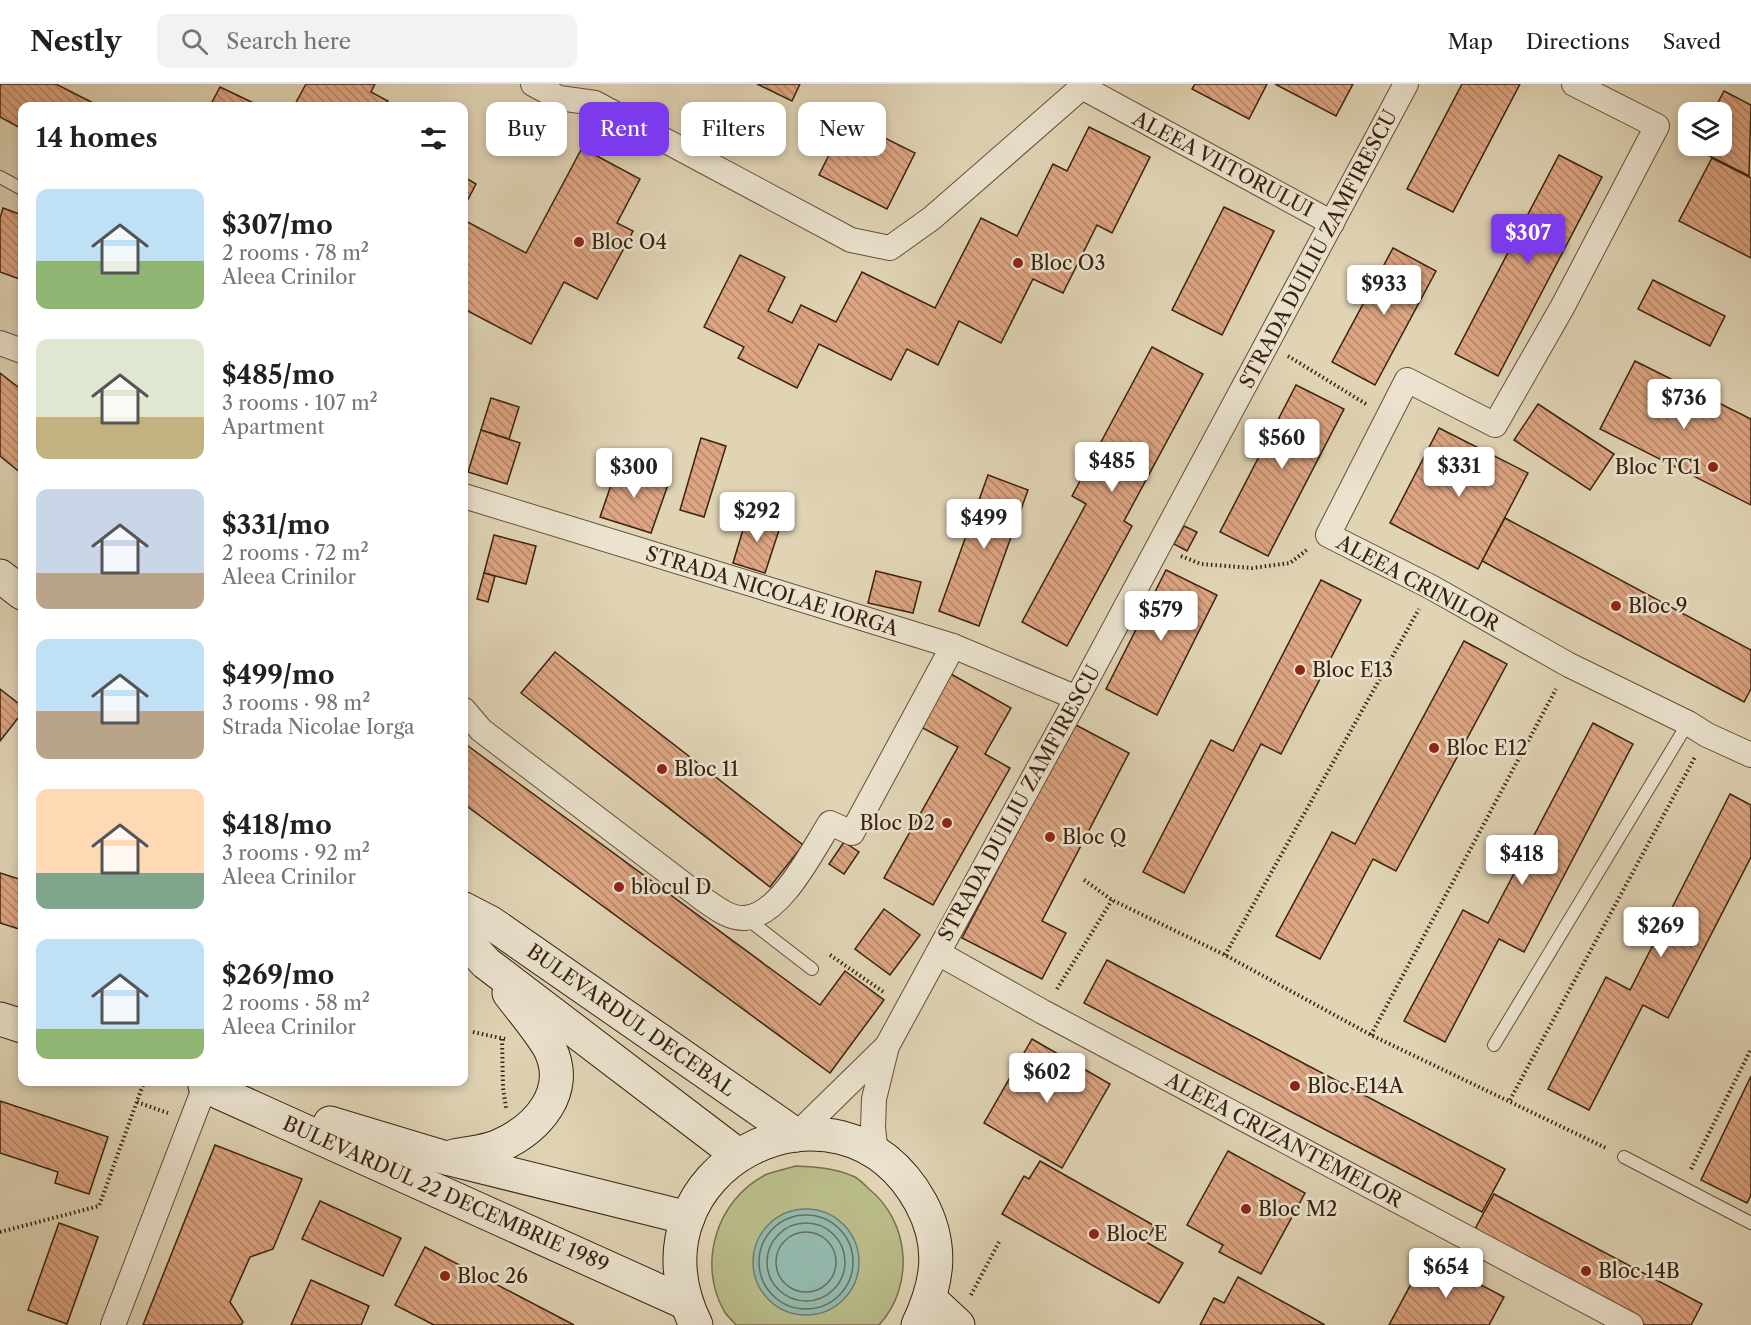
<!DOCTYPE html>
<meta charset="utf-8">
<style>
:root{--surface:#fff;--page:#f2f2f2;--text:#202124;--muted:#757577;--line:#e0e0e0;--accent:#7c3aed}
body{margin:0;font-family:"Libre Caslon Text",serif;background:var(--page);color:var(--text);height:100vh;display:flex;flex-direction:column;font-size:22px;white-space:nowrap}
*{box-sizing:border-box;margin:0}
p{font-size:20px;color:var(--muted)}
.icon{flex:none;width:33px;height:33px;fill:none;stroke:currentColor;stroke-width:2;stroke-linecap:round;stroke-linejoin:round}
.map{position:relative;flex:1;overflow:hidden}
.side{position:absolute;left:18px;top:18px;width:450px;height:984px;display:flex;flex-direction:column;background:var(--surface);border-radius:12px;box-shadow:0 3px 9px #0003}
.side>*{flex:none}
.guide{position:absolute;left:486px;top:18px;width:570px;height:54px;display:flex;gap:12px}
.tools{position:absolute;left:1678px;top:18px;display:grid;gap:12px}
.tools a{display:grid;place-items:center;width:54px;height:54px;border-radius:12px;background:var(--surface);box-shadow:0 3px 9px #0003;font-size:30px}
.price{position:absolute;translate:-50% -51px;padding:0 14px;border-radius:6px;background:#fff;color:#222;font-size:20px;line-height:39px;filter:drop-shadow(0 2px 3px #0008)}
.price::after{content:'';position:absolute;left:50%;top:36px;width:18px;height:14px;margin-left:-9px;background:inherit;clip-path:polygon(0 0,100% 0,50% 100%)}
.price.active{background:var(--accent);color:#fff}
ul{padding:0;list-style:none}
li{display:flex;align-items:center;gap:18px;height:150px;padding:0 18px}
li span{display:grid;place-items:center;flex:none;width:168px;height:120px;border-radius:12px;color:#555}
li>.icon{margin-inline-start:auto}
span .icon{width:72px;height:72px;fill:#fffc;stroke-width:1}
li b{font-size:26px}
h2{display:flex;justify-content:space-between;align-items:center;height:72px;padding:0 18px;font-size:26px}
.chip{padding:0 21px;border-radius:12px;background:var(--surface);box-shadow:0 3px 9px #0003;font-size:21px;line-height:54px}
.chip.active{background:var(--accent);color:#fff}
header{display:flex;align-items:center;gap:36px;box-sizing:border-box;height:84px;padding:0 30px;background:var(--surface);border-bottom:2px solid var(--line)}
header strong{font-size:28px}
nav{display:flex;gap:33px;margin-inline-start:auto;font-size:21px}
.search{width:420px;height:54px;background:var(--page);display:flex;align-items:center;gap:15px;box-sizing:border-box;padding:0 21px;border-radius:12px;color:var(--muted);font-size:22px}
.map>svg:first-child{display:block}
.green{fill:#b9bb89;stroke:#796f4c;stroke-width:1.5}
.water{fill:#94b8ab;stroke:#707c6d;stroke-width:1.5}
.lines{fill:none;stroke-linecap:round;stroke-linejoin:round}
.shore{stroke:#666e5d;stroke-width:1.5}
.building{fill:url(#building-back-hatch);stroke:#39230f;stroke-width:1.5}
.lane-casing{stroke:#634f38;stroke-width:14}
.street-casing{stroke:#634f38;stroke-width:26}
.secondary-casing{stroke:#39230f;stroke-width:35}
.path{stroke:#39230f;stroke-width:4;stroke-dasharray:1.5 3;stroke-linecap:butt}
.lane{stroke:#ebe3cf;stroke-width:12}
.street{stroke:#ebe3cf;stroke-width:24}
.secondary{stroke:#ebe3cf;stroke-width:33}
.poi-dot{fill:#8f2418;stroke:#ebe3cf;stroke-width:2}
.labels{text-anchor:middle;stroke-width:5;stroke-linejoin:round;paint-order:stroke}
.street-label{font-size:20px;fill:#39230f;stroke:#ebe3cf}
.poi-label{font-size:20px;fill:#39230f;stroke:#ebe3cf;text-anchor:start}
</style>
<header>
<strong>Nestly</strong>
<div class="search"><svg class="icon" aria-label="search" viewBox="0 0 24 24"><circle cx="10" cy="10" r="6"/><path d="M15 15l6 6"/></svg>Search here</div>
<nav><a>Map</a><a>Directions</a><a>Saved</a></nav>
</header>
<div class="map">
<svg width="1751" height="1241" viewBox="0 0 1751 1241">
<defs>
<pattern id="building-back-hatch" width="6" height="6" patternUnits="userSpaceOnUse" patternTransform="scale(1.5)"><rect width="6" height="6" fill="#dda582"/><path d="M-1 5l2 2M0 0l6 6M5-1l2 2" fill="none" stroke="#b48669"/></pattern>
</defs>
<rect width="100%" height="100%" fill="#e0d4b5"/>
<filter id="stains"><feTurbulence type="fractalNoise" baseFrequency=".00333" numOctaves="4"/><feColorMatrix values="0 0 0 0 .2 0 0 0 0 .09 0 0 0 0 .02 0 0 0 .5 -.17"/></filter>
<radialGradient id="worn" r=".72"><stop offset=".6" stop-color="#630" stop-opacity="0"/><stop offset="1" stop-color="#630" stop-opacity=".3"/></radialGradient>
<!-- green -->
<path class="green" d="M796,1082c21,1 39,2 59,11 5,3 10,8 14,12 41,33 46,97 10,136h-143c-4,-5 -9,-9 -12,-14 -27,-48 -7,-111 41,-136 9,-4 21,-6 31,-9z"/>
<!-- water -->
<circle class="water" cx="806" cy="1178" r="53"/>
<g class="lines">
<!-- shore -->
<g class="shore">
<circle cx="806" cy="1178" r="47"/>
<circle cx="806" cy="1178" r="39"/>
<circle cx="806" cy="1178" r="30"/>
</g>
</g>
<!-- building -->
<g class="building">
<path d="M0,0h56l43,22h-77v23l-22,-12z"/>
<path d="M306,0h69l-4,8 17,9 -2,5h-92z"/>
<path d="M757,0h43l-8,17z"/>
<path d="M1195,0h72l-18,35 -57,-30z"/>
<path d="M1275,0h78l-17,32z"/>
<path d="M1462,0h58l-67,128 -46,-23z"/>
<path d="M220,3l40,19h-50z"/>
<path d="M1724,7l27,14 -2,71 -55,-28 2,-2h26v-34h-9z"/>
<path d="M847,35l68,34 -28,56 -68,-34z"/>
<path d="M1089,43l61,30 -38,76 -15,-8 -34,68 -30,-14 -32,64 -42,-22 -21,44 -31,-16 -16,31 -72,-36 -22,44 -59,-30 6,-11 -40,-20 36,-72 45,22 -17,34 24,12 9,-18 35,17 26,-50 73,36 46,-90 36,18 36,-72 14,7z"/>
<path d="M582,64l58,31 -23,44 16,8 -36,68 -33,-17 -33,62 -67,-35v-89l62,33z"/>
<path d="M1559,71l43,22 -104,199 -43,-22z"/>
<path d="M1712,74l39,20v80l-72,-37z"/>
<path d="M464,93l12,7 -12,23z"/>
<path d="M1224,123l50,24 -52,104 -50,-25z"/>
<path d="M3,124l19,7v65l-22,-8v-54z"/>
<path d="M1393,164l43,23 -61,114 -43,-23z"/>
<path d="M1653,196l72,36 -15,30 -72,-37z"/>
<path d="M1152,263l51,27 -79,147 8,5 -65,120 -45,-24 64,-118 -14,-8z"/>
<path d="M1635,277l116,58v86l-151,-76z"/>
<path d="M0,289l22,17v84l-22,-18z"/>
<path d="M1296,301l48,24 -76,147 -48,-24z"/>
<path d="M491,314l28,9 -10,32 -28,-9z"/>
<path d="M1538,320l76,50 -24,36 -76,-50z"/>
<path d="M1439,344l89,45 -50,96 -88,-46z"/>
<path d="M481,346l39,13 -13,41 -39,-12z"/>
<path d="M701,354l25,8 -22,71 -24,-7z"/>
<path d="M618,381l51,17 -18,51 -51,-16z"/>
<path d="M988,391l40,15 -49,136 -40,-15z"/>
<path d="M748,429l33,11 -16,49 -32,-10z"/>
<path d="M1505,434l246,132v39l-7,13 -262,-141z"/>
<path d="M1184,442l13,6 -10,19 -13,-7z"/>
<path d="M494,451l42,11 -10,38 -42,-11z"/>
<path d="M1166,486l51,25 -60,120 -51,-26z"/>
<path d="M876,487l45,11 -8,31 -45,-10z"/>
<path d="M484,489l11,3 -7,26 -11,-3z"/>
<path d="M1321,496l40,20 -80,154 -20,-10 -77,149 -41,-21 68,-132 22,11z"/>
<path d="M1464,557l43,23 -111,207 -23,-12 -53,100 -44,-23 56,-104 23,12z"/>
<path d="M555,568l248,193 -33,42 -249,-194z"/>
<path d="M951,590l60,34 -26,46 25,14 -77,137 -49,-27 74,-131 -37,-20z"/>
<path d="M0,605l22,17v7l-22,28z"/>
<path d="M1593,639l40,21 -109,208 -25,-13 -54,103 -41,-21 59,-111 25,13z"/>
<path d="M1074,640l55,29 -87,168 24,12 -24,46 -80,-41z"/>
<path d="M464,659l356,262 25,-34 39,29 -54,73 -366,-269z"/>
<path d="M1730,710l21,11v52l-83,161 -25,-13 -54,105 -41,-21 58,-112 24,13z"/>
<path d="M844,758l15,10 -15,22 -15,-10z"/>
<path d="M0,789l22,7v50l-22,-7z"/>
<path d="M884,825l36,26 -30,40 -35,-26z"/>
<path d="M1107,876l398,209 -23,43 -398,-209z"/>
<path d="M1032,955l78,45 -48,84 -78,-45z"/>
<path d="M1751,992v119l-4,8 -46,-23z"/>
<path d="M0,1017l108,36 -19,57 -34,-11 3,-11 -58,-19z"/>
<path d="M215,1061l87,34 -29,70 -23,8 -20,45 13,20 -2,3h-98z"/>
<path d="M1228,1067l77,42 -44,81 -42,-22 4,-7 -36,-20z"/>
<path d="M1040,1077l115,65 -9,16 37,21 -24,40 -157,-89 22,-38 5,3z"/>
<path d="M1494,1110l208,110 -11,21h-56l-165,-87z"/>
<path d="M320,1117l81,37 -18,38 -81,-37z"/>
<path d="M59,1139l39,14 -31,87 -39,-14z"/>
<path d="M425,1163l149,78h-140l-39,-20z"/>
<path d="M1426,1172l78,41 -15,28h-100z"/>
<path d="M1238,1193l87,48h-125l14,-27 10,5z"/>
<path d="M311,1196l58,26 -8,19h-70z"/>
</g>
<g class="lines">
<!-- lane casing -->
<g class="lane-casing">
<g id="lane">
<path d="M0,93l22,12"/>
<path d="M746,834l66,51"/>
<path d="M1494,961l194,-322"/>
<path d="M1624,1073l127,66"/>
</g>
</g>
<!-- street casing -->
<g class="street-casing">
<g id="street">
<path d="M533,0l26,14 36,5 256,137 39,8 42,-30 150,-131 250,136"/>
<path d="M1574,0l83,42 -94,180 -68,119 -88,-45 -79,155 103,52 138,78 119,58 19,12 44,20"/>
<path d="M0,259l22,8"/>
<path d="M464,412l489,150 124,52"/>
<path d="M464,626l17,20 222,169c12,8 26,20 42,19 36,-3 67,-67 85,-95l22,10 101,-187"/>
<path d="M938,869l105,59 588,313"/>
<path d="M796,1051l91,-89"/>
<path d="M876,1070l-3,-26 1,-29 13,-53 190,-348 329,-614"/>
<path d="M113,1241l92,-239"/>
</g>
</g>
<!-- secondary casing -->
<g class="secondary-casing">
<g id="secondary">
<path d="M0,492l22,17"/>
<path d="M464,825l27,14 305,212"/>
<path d="M464,855l22,24 252,192"/>
<path d="M0,935l22,7"/>
<path d="M205,1002l481,217"/>
<path d="M330,1039l116,35 242,60"/>
<path d="M454,1072c14,-3 32,-4 45,-10 38,-17 72,-54 51,-97 -9,-17 -29,-40 -41,-56"/>
<path d="M930,1215l28,26"/>
<path d="M696,1241c-77,-157 144,-270 225,-122 23,43 17,80 -3,122"/>
</g>
</g>
<!-- path -->
<g class="path">
<path d="M1288,272l78,48"/>
<path d="M1181,472l20,8 51,4 38,-5 18,-14"/>
<path d="M1084,796l28,20 113,55 146,80 237,114"/>
<path d="M830,871l55,38"/>
<path d="M1225,871l194,-346"/>
<path d="M1057,905l55,-89"/>
<path d="M473,948l32,7"/>
<path d="M1371,951l185,-346"/>
<path d="M502,955l1,49 3,20"/>
<path d="M1510,1016l185,-343"/>
<path d="M137,1018l31,11"/>
<path d="M1691,1085l60,-120"/>
<path d="M0,1148l99,-26 45,-124"/>
<path d="M971,1211l28,-53"/>
</g>
<!-- lane -->
<use href="#lane" class="lane"/>
<!-- street -->
<use href="#street" class="street"/>
<!-- secondary -->
<use href="#secondary" class="secondary"/>
</g>
<!-- markers -->
<g class="poi-dot">
<circle cx="579" cy="158" r="6"/>
<circle cx="1018" cy="179" r="6"/>
<circle cx="1713" cy="383" r="6"/>
<circle cx="1616" cy="522" r="6"/>
<circle cx="1300" cy="586" r="6"/>
<circle cx="1434" cy="664" r="6"/>
<circle cx="662" cy="685" r="6"/>
<circle cx="947" cy="739" r="6"/>
<circle cx="1050" cy="753" r="6"/>
<circle cx="619" cy="803" r="6"/>
<circle cx="1295" cy="1002" r="6"/>
<circle cx="1246" cy="1125" r="6"/>
<circle cx="1094" cy="1150" r="6"/>
<circle cx="1586" cy="1187" r="6"/>
<circle cx="445" cy="1192" r="6"/>
</g>
<g class="labels">
<!-- street labels -->
<g class="street-label">
<text transform="translate(1223 80) rotate(28)" y="7">ALEEA VIITORULUI</text>
<text transform="translate(1318 165) rotate(-62)" y="7">STRADA DUILIU ZAMFIRESCU</text>
<text transform="translate(1418 499) rotate(28)" y="7">ALEEA CRINILOR</text>
<text transform="translate(772 507) rotate(17)" y="7">STRADA NICOLAE IORGA</text>
<text transform="translate(1019 719) rotate(-61)" y="7">STRADA DUILIU ZAMFIRESCU</text>
<text transform="translate(631 936) rotate(35)" y="7">BULEVARDUL DECEBAL</text>
<text transform="translate(1284 1056) rotate(28)" y="7">ALEEA CRIZANTEMELOR</text>
<text transform="translate(446 1110) rotate(24)" y="7">BULEVARDUL 22 DECEMBRIE 1989</text>
</g>
<!-- poi labels -->
<g class="poi-label">
<text x="591" y="165">Bloc O4</text>
<text x="1030" y="186">Bloc O3</text>
<text x="1701" y="390" text-anchor="end">Bloc TC1</text>
<text x="1628" y="529">Bloc 9</text>
<text x="1312" y="593">Bloc E13</text>
<text x="1446" y="671">Bloc E12</text>
<text x="674" y="692">Bloc 11</text>
<text x="935" y="746" text-anchor="end">Bloc D2</text>
<text x="1062" y="760">Bloc Q</text>
<text x="631" y="810">blocul D</text>
<text x="1307" y="1009">Bloc E14A</text>
<text x="1258" y="1132">Bloc M2</text>
<text x="1106" y="1157">Bloc E</text>
<text x="1598" y="1194">Bloc 14B</text>
<text x="457" y="1199">Bloc 26</text>
</g>
</g>
<rect width="100%" height="100%" filter="url(#stains)"/>
<rect width="100%" height="100%" fill="url(#worn)"/>
</svg>
<div class="tools">
<a><svg class="icon" aria-label="layers" viewBox="0 0 24 24"><path d="M12 4l9 5-9 5-9-5zM3 14l9 5 9-5"/></svg></a>
</div>
<b class="price active" style="left:1528px;top:181px">$307</b>
<b class="price" style="left:1384px;top:232px">$933</b>
<b class="price" style="left:1684px;top:346px">$736</b>
<b class="price" style="left:1282px;top:386px">$560</b>
<b class="price" style="left:1112px;top:409px">$485</b>
<b class="price" style="left:1459px;top:414px">$331</b>
<b class="price" style="left:634px;top:415px">$300</b>
<b class="price" style="left:757px;top:459px">$292</b>
<b class="price" style="left:984px;top:466px">$499</b>
<b class="price" style="left:1161px;top:558px">$579</b>
<b class="price" style="left:1522px;top:802px">$418</b>
<b class="price" style="left:1661px;top:874px">$269</b>
<b class="price" style="left:1047px;top:1020px">$602</b>
<b class="price" style="left:1446px;top:1215px">$654</b>
<div class="guide">
<a class="chip">Buy</a>
<a class="chip active">Rent</a>
<a class="chip">Filters</a>
<a class="chip">New</a>
</div>
<section class="side">
<h2>14 homes<svg class="icon" aria-label="filters" viewBox="0 0 24 24"><path d="M4 7h16M4 17h16"/><circle cx="9" cy="7" r="2"/><circle cx="15" cy="17" r="2"/></svg></h2>
<ul>
<li><span style="background:linear-gradient(#bfe0f5 60%,#8fb573 0)"><svg class="icon" aria-label="home" viewBox="0 0 24 24"><path d="M3 11l9-7 9 7M6 9v11h12V9"/></svg></span><div><b>$307/mo</b><p>2 rooms · 78 m²</p><p>Aleea Crinilor</p></div></li>
<li><span style="background:linear-gradient(#dfe7d0 65%,#c2b280 0)"><svg class="icon" aria-label="home" viewBox="0 0 24 24"><path d="M3 11l9-7 9 7M6 9v11h12V9"/></svg></span><div><b>$485/mo</b><p>3 rooms · 107 m²</p><p>Apartment</p></div></li>
<li><span style="background:linear-gradient(#c9d6e8 70%,#b9a48a 0)"><svg class="icon" aria-label="home" viewBox="0 0 24 24"><path d="M3 11l9-7 9 7M6 9v11h12V9"/></svg></span><div><b>$331/mo</b><p>2 rooms · 72 m²</p><p>Aleea Crinilor</p></div></li>
<li><span style="background:linear-gradient(#bfe0f5 60%,#b9a48a 0)"><svg class="icon" aria-label="home" viewBox="0 0 24 24"><path d="M3 11l9-7 9 7M6 9v11h12V9"/></svg></span><div><b>$499/mo</b><p>3 rooms · 98 m²</p><p>Strada Nicolae Iorga</p></div></li>
<li><span style="background:linear-gradient(#ffd9b3 70%,#7fa58c 0)"><svg class="icon" aria-label="home" viewBox="0 0 24 24"><path d="M3 11l9-7 9 7M6 9v11h12V9"/></svg></span><div><b>$418/mo</b><p>3 rooms · 92 m²</p><p>Aleea Crinilor</p></div></li>
<li><span style="background:linear-gradient(#bfe0f5 75%,#8fb573 0)"><svg class="icon" aria-label="home" viewBox="0 0 24 24"><path d="M3 11l9-7 9 7M6 9v11h12V9"/></svg></span><div><b>$269/mo</b><p>2 rooms · 58 m²</p><p>Aleea Crinilor</p></div></li>
</ul>
</section>
</div>
